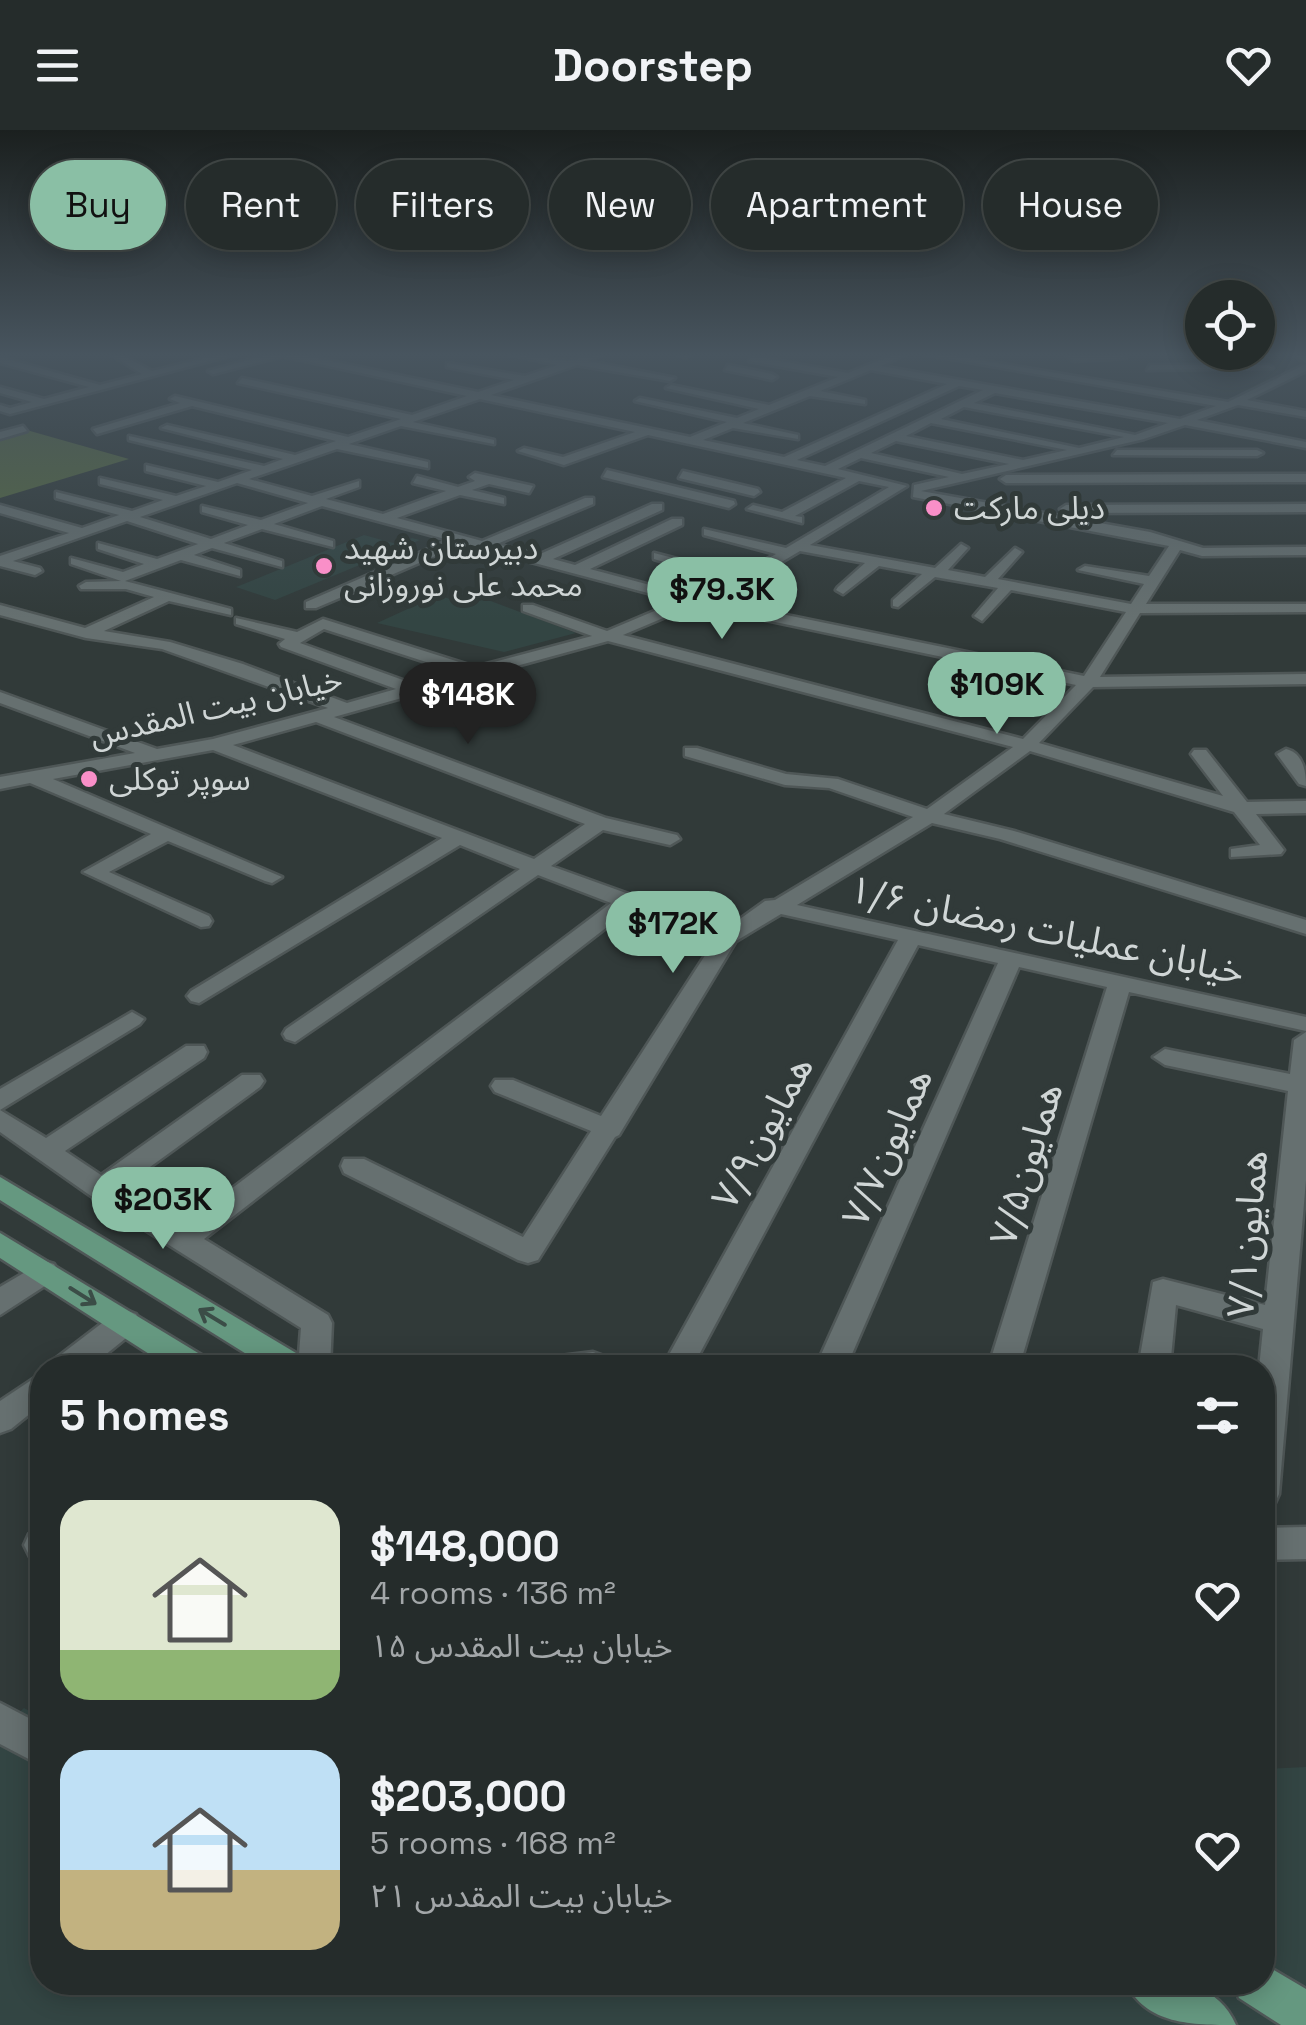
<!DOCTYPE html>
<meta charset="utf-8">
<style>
:root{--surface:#252c2b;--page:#2d3433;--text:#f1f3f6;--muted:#a3a7a9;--line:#424847;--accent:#8abfa5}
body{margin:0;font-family:"Space Grotesk","Noto Sans Arabic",sans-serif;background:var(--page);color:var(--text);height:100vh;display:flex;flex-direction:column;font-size:38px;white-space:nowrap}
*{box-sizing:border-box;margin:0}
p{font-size:32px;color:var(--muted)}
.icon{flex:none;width:55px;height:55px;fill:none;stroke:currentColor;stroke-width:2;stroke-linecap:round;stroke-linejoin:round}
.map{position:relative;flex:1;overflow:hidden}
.details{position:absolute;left:30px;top:1225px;width:1245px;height:640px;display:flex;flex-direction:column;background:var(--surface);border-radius:40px;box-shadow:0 5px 25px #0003,0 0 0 2px var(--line)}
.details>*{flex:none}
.top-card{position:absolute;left:30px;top:30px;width:1248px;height:90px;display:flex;gap:20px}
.controls{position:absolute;left:1185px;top:150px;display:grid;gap:20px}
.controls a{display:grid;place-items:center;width:90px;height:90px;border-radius:50%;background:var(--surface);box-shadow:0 5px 25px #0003,0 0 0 2px var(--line);font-size:50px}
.price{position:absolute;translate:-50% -85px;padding:0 22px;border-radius:35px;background:var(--accent);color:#111;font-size:32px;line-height:65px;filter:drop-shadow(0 2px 5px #0008)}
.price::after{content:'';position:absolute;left:50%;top:60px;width:30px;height:22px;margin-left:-15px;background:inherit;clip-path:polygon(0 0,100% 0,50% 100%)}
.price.current{background:#222;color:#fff}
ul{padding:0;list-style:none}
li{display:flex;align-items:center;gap:30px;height:250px;padding:0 30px}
li span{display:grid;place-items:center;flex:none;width:280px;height:200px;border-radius:30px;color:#555}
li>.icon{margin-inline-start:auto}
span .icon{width:120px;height:120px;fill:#fffc;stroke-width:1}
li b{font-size:42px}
h2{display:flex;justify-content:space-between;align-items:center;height:120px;padding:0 30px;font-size:42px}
.tag{padding:0 35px;border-radius:45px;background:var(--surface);box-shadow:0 5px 25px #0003,0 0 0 2px var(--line);font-size:35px;line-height:90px}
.tag.current{background:var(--accent);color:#111}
header{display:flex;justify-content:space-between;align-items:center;height:130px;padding:0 30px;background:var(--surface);font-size:45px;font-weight:800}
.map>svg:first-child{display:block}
.built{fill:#334543}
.green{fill:#566a41}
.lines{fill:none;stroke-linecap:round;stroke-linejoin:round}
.minor-casing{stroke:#4f5757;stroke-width:5}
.major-casing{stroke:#4f5757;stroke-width:5}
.minor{fill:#667070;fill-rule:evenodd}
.major{fill:#659880;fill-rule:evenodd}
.oneway{stroke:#3b4d47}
.poi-dot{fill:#f98fc8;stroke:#313a39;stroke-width:4}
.labels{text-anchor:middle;stroke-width:10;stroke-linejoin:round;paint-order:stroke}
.far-poi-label{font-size:32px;fill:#d0d6d6;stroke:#313a39;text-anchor:start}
.far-street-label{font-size:32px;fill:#d0d6d6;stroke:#313a39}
.street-label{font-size:38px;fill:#d0d6d6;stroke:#313a39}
</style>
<header><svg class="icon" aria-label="menu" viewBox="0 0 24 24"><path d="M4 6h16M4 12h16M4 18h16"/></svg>Doorstep<svg class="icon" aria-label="heart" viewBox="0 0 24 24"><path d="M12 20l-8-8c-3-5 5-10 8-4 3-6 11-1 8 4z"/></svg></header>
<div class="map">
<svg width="1306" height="1895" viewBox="0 0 1306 1895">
<rect width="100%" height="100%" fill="#313a39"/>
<!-- built -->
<g class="built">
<path d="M364,405l33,9 15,-6 8,2 -145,60 -39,-13z"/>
<path d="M472,464l104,39 -72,19 -127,-29 61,-28 18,6z"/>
<path d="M24,1578l18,10v264h1220l1,-213 43,-2v258h-1306v-295z"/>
</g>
<!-- green -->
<path class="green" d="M23,299l106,30 -129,39v-63z"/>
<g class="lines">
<!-- minor casing -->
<g class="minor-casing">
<g id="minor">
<path d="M110,224h10l32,17 69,-17h15l-226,60 -10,-3v-6l10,3 22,-6 -32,-9v-6l44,12 45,-12 -89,-24v-6l100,28 42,-11z"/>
<path d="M270,224h28l180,38 36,-12 -67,-13v-4l78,13 32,-11 -48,-11 59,7 35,-7 -15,7 87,17 -5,3 -93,-16 -86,30 199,42 37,-15 -92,-21 5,-3 97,20 22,-9 -93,-21 5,-3 98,20 69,-28 -89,-16 3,-5 96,17 47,-19h11l-25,12 299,53 36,-13 -292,-52h20l284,48 78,-38v7l-59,29 59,11v6l-68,-12 -41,15 109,22v6l-121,-23 -41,14 -223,52 229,41 53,16 103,-1v8l-104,1 -22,-6 -34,54h160v8l-166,1 -40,64 206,-3v10l-213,3 -54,56 184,53 -32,-42 3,-4h12l41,52 59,-1v12l-50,1 28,36 -3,4 -50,3v-8l29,-4 -26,-33 -204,-61 -86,63 70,17 292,89v14l-306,-95 -68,-16 -135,82 509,112v14l-177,-39 -110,376h-31l119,-381 -88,-20 -173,401h-31l183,-405 -80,-18 -218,408 -1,15h-32l3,-15 228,-413 -117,-26 -45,27 -117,194 -4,2 -77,123 -10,3 -10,-3 -174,-87 -3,-7 3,-7h20l159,78 68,-106 -96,-39 -4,-6 4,-6h18l88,36 114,-176 -86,-30 -425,329 124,76 4,8 -2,45h-32l3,-40 -210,-132 -91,-64v-22l46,28 140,-92h18l3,6 -3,6 -139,93 36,24 141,-100h18l4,6 -4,6 -139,101 61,38 429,-323 -73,-28 -243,167 -9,-3 -3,-5 3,-5 234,-160 -60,-24 -261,158 -8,-2 -4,-5 4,-5 251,-153 -229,-88 -160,29 229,98 -10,6 -7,-2 -97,-40 -59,31 100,44 3,5 -3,5 -8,1 -118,-55 68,-38 -121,-51 -30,6v-12l135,-24 -135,-50v-11l157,57 56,-10 115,-31 -166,-59 -76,-11 -86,-23v-10l85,23 69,-31 -28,-8h-45l-2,-3 7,-4 35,-1 -50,-17v-6l52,14 21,-8 -46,-15v-6l59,16 41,-15 -71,-23 -114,40 27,7 2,3 -7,4 -35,-9v-10l69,-23 -69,-20v-8l82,23 37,-13 -63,-17v-6l76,19 31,-11 -63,-16v-6l76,18 30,-10 -60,-15v-6l72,17 34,-12 -123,-30v-4l135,30 19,-7 -122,-31 6,-3 128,30 41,-14 -144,-35 -95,28 -4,-5 87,-26 -10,-4 5,-3 173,41 53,-18 -163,-36 4,-5 170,37 55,-19 -184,-40 -70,18 -5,-3zM871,240l76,14 -163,73 -81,-17 30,-12 65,11v-4l-55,-12 67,-27 55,8v-4l-45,-9zM959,256l24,4 -158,76 -28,-6zM995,263l173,30 -33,12 -161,-32zM480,269l155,33 -72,25 -39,-9 -6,3 46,14 84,-30 198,43 -64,34 -29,-7 -6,4 55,14v-6l-7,-1 64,-35 30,6 -103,61 -82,-19v6l72,19 -37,21 -85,-22v6l73,22 -36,15 -101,-27 92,-44v-6h-10l-97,46 -22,-6 109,-49v-6h-10l-114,51 -41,-11 96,-40v-6h-8l-103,43 -85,-23 63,-23 44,9v-6l-32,-8 17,-6 40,9 4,-7 -58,-13 -6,4 6,4 -17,6 -41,-11 -4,7 33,8 -63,23 -57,-15 33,-12v-6l-47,15 -63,-17 88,-30 91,19v-6l-79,-18 52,-18 93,18v-4l-81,-18zM964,277l160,30 -45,11 -138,-29zM931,293l136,27 -44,10 -117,-24zM896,311l113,23 -47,10 -91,-21zM861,328l88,19 -35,8 -1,12 256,49 -20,30 -64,-10 -7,4 66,14 -13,20 -133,-25 24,-27 -7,-4 -30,29 -37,-7 20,-22 -7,-4 -26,24 -125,-23 97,-59 -69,-17zM237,353l71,20 -47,17 -59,-14v6l46,13 -37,14 -71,-22zM322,376l127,34 -143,62v6h10l47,-20 46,11v-6l-34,-11 88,-38 215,57 -71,30 -74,-26h-10v6l69,25 -117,31 -152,-48 -26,13 -61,-14v6l49,15 -6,5 2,3 115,42 -49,14 -104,-39 -73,-22 -66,-11 65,-30 62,14v-6l-106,-28 56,-21 59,16v-6l-46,-15 18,-7 70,19v-6l-58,-18 38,-14 71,18v-6l-59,-17zM800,421l65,12 -27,24 -2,3 7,4 36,-28 43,8 -29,26v6l5,1 37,-30 63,11 -24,28 8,5 29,-31 115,22 -42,64 -376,-77 38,-16zM694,475l382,80 -53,54 -400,-104zM324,499l133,43 -43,12 -114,-41zM608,511l405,106 -86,62 -89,-30 -52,-5 -89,-26h-12v8l100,29 44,3 84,29 -138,83 -10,1 -39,28 -175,-63 52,-36 67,15 10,-6 -3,-4 -71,-17 -272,-101 107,-30 53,24h12v-8l-48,-21zM316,592l269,102 -51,35 -301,-114z"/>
<path d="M676,224h15l-5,3z"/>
<path d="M1065,224l56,1 5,3 -52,3z"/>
<path d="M728,235l44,9 5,3 -5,3 -47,-10z"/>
<path d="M1150,235h118l5,3 -126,2z"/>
<path d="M23,296l4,5 -27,8v-7z"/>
<path d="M1117,320h140l6,3 -6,3 -144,-1z"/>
<path d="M607,340l127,31 1,3 -6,4 -126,-31z"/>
<path d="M683,341l75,18 2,3 -6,4 -75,-18z"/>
<path d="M1306,344v8l-300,1 -6,-4 6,-4z"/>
<path d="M1306,374v8l-240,1 -6,-4 6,-4z"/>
<path d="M1286,619c17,4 20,22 20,37l-7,-2 -22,-30z"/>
<path d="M132,882l12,7 -4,5 -140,86v-21z"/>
<path d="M1306,902v148l-27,314 -5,11 -12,4v-141h-3l4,-39 -87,-24 -6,63h-32l15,-86 10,-3 102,26 23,-214 -123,-26 -12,-8 12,-8 125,25 4,-34z"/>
<path d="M44,1131l10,3 5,8 -5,8 -54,35v-28z"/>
<path d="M125,1180l11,4 4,8 -4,8 -47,38h-38l4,-9 59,-45z"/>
<path d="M593,1222l11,4 3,12h-75l4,-9z"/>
<path d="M42,1243v31l-31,25 -11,4v-32z"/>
<path d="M1306,1397v32l-44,1v-32z"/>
<path d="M41,1399l1,1v32l-12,-5 -6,-12 5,-11z"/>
<path d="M0,1573l42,22v41l-42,-22z"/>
</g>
</g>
<!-- major casing -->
<g class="major-casing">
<g id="major">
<path d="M1293,224l13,2v7z"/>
<path d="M0,1047l306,182 4,9h-41l-269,-168z"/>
<path d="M0,1103l208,126 4,9h-41l-171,-110z"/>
<path d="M1262,1833l44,26v36h-25l-42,-27 -6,-16h29z"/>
<path d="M1126,1852c43,0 90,-4 110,43 -43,0 -91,0 -110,-43z"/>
</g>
</g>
<!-- minor -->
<use href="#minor" class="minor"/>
<!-- major -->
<use href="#major" class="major"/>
</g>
<!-- one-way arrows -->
<defs><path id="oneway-shaft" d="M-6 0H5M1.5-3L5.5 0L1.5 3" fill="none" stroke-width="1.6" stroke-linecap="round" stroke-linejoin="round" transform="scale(2.5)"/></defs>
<g class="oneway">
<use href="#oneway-shaft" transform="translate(83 1166) rotate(32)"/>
<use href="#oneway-shaft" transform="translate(212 1187) rotate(-149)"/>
</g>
<!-- sky -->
<linearGradient id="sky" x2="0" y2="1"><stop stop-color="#1b201f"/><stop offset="0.46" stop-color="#48555f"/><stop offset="1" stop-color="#48555f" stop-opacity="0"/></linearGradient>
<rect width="1306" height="489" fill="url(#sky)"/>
<!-- markers -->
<g class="poi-dot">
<circle cx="934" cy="378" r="10"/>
<circle cx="324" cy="436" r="10"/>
<circle cx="89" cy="649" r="10"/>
</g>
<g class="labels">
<!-- far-poi labels -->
<g class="far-poi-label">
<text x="954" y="389">دیلی مارکت</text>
<text x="344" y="429">دبیرستان شهید<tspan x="344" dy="37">محمد علی نوروزانی</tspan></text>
<text x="109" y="660">سوپر توکلی</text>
</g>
<!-- far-street labels -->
<g class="far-street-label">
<text transform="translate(216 577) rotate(-13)" y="11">خیابان بیت المقدس</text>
</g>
<!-- street labels -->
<g class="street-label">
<text transform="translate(1047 800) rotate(12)" y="13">خیابان عملیات رمضان ۱/۶</text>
<text transform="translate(762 1002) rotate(-61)" y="13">همایون۷/۹</text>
<text transform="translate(887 1017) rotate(-66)" y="13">همایون۷/۷</text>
<text transform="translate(1026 1034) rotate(-73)" y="13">همایون۷/۵</text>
<text transform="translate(1247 1104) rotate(-85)" y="13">همایون۷/۱</text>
</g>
</g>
</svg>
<div class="controls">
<a><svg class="icon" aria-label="locate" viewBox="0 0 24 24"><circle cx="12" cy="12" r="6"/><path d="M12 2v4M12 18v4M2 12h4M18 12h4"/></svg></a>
</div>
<b class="price" style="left:722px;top:512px">$79.3K</b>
<b class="price" style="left:997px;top:607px">$109K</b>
<b class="price current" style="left:468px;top:617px">$148K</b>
<b class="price" style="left:673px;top:846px">$172K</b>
<b class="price" style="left:163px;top:1122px">$203K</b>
<div class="top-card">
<a class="tag current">Buy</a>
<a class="tag">Rent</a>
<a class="tag">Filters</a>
<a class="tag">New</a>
<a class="tag">Apartment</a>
<a class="tag">House</a>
</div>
<section class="details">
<h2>5 homes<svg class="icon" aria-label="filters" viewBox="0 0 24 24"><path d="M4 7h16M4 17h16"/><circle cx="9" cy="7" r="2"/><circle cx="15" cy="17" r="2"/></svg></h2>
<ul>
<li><span style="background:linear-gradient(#dfe7d0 75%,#8fb573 0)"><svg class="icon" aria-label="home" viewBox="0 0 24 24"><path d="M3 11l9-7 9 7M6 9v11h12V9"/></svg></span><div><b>$148,000</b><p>4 rooms · 136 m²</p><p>خیابان بیت المقدس ۱۵</p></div><svg class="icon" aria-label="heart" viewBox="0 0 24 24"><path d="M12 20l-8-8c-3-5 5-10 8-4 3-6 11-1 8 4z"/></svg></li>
<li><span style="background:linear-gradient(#bfe0f5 60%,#c2b280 0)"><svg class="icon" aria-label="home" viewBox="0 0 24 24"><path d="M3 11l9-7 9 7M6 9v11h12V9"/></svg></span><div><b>$203,000</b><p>5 rooms · 168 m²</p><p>خیابان بیت المقدس ۲۱</p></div><svg class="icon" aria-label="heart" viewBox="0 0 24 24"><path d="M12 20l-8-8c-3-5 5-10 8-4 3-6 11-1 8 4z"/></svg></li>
</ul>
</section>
</div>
